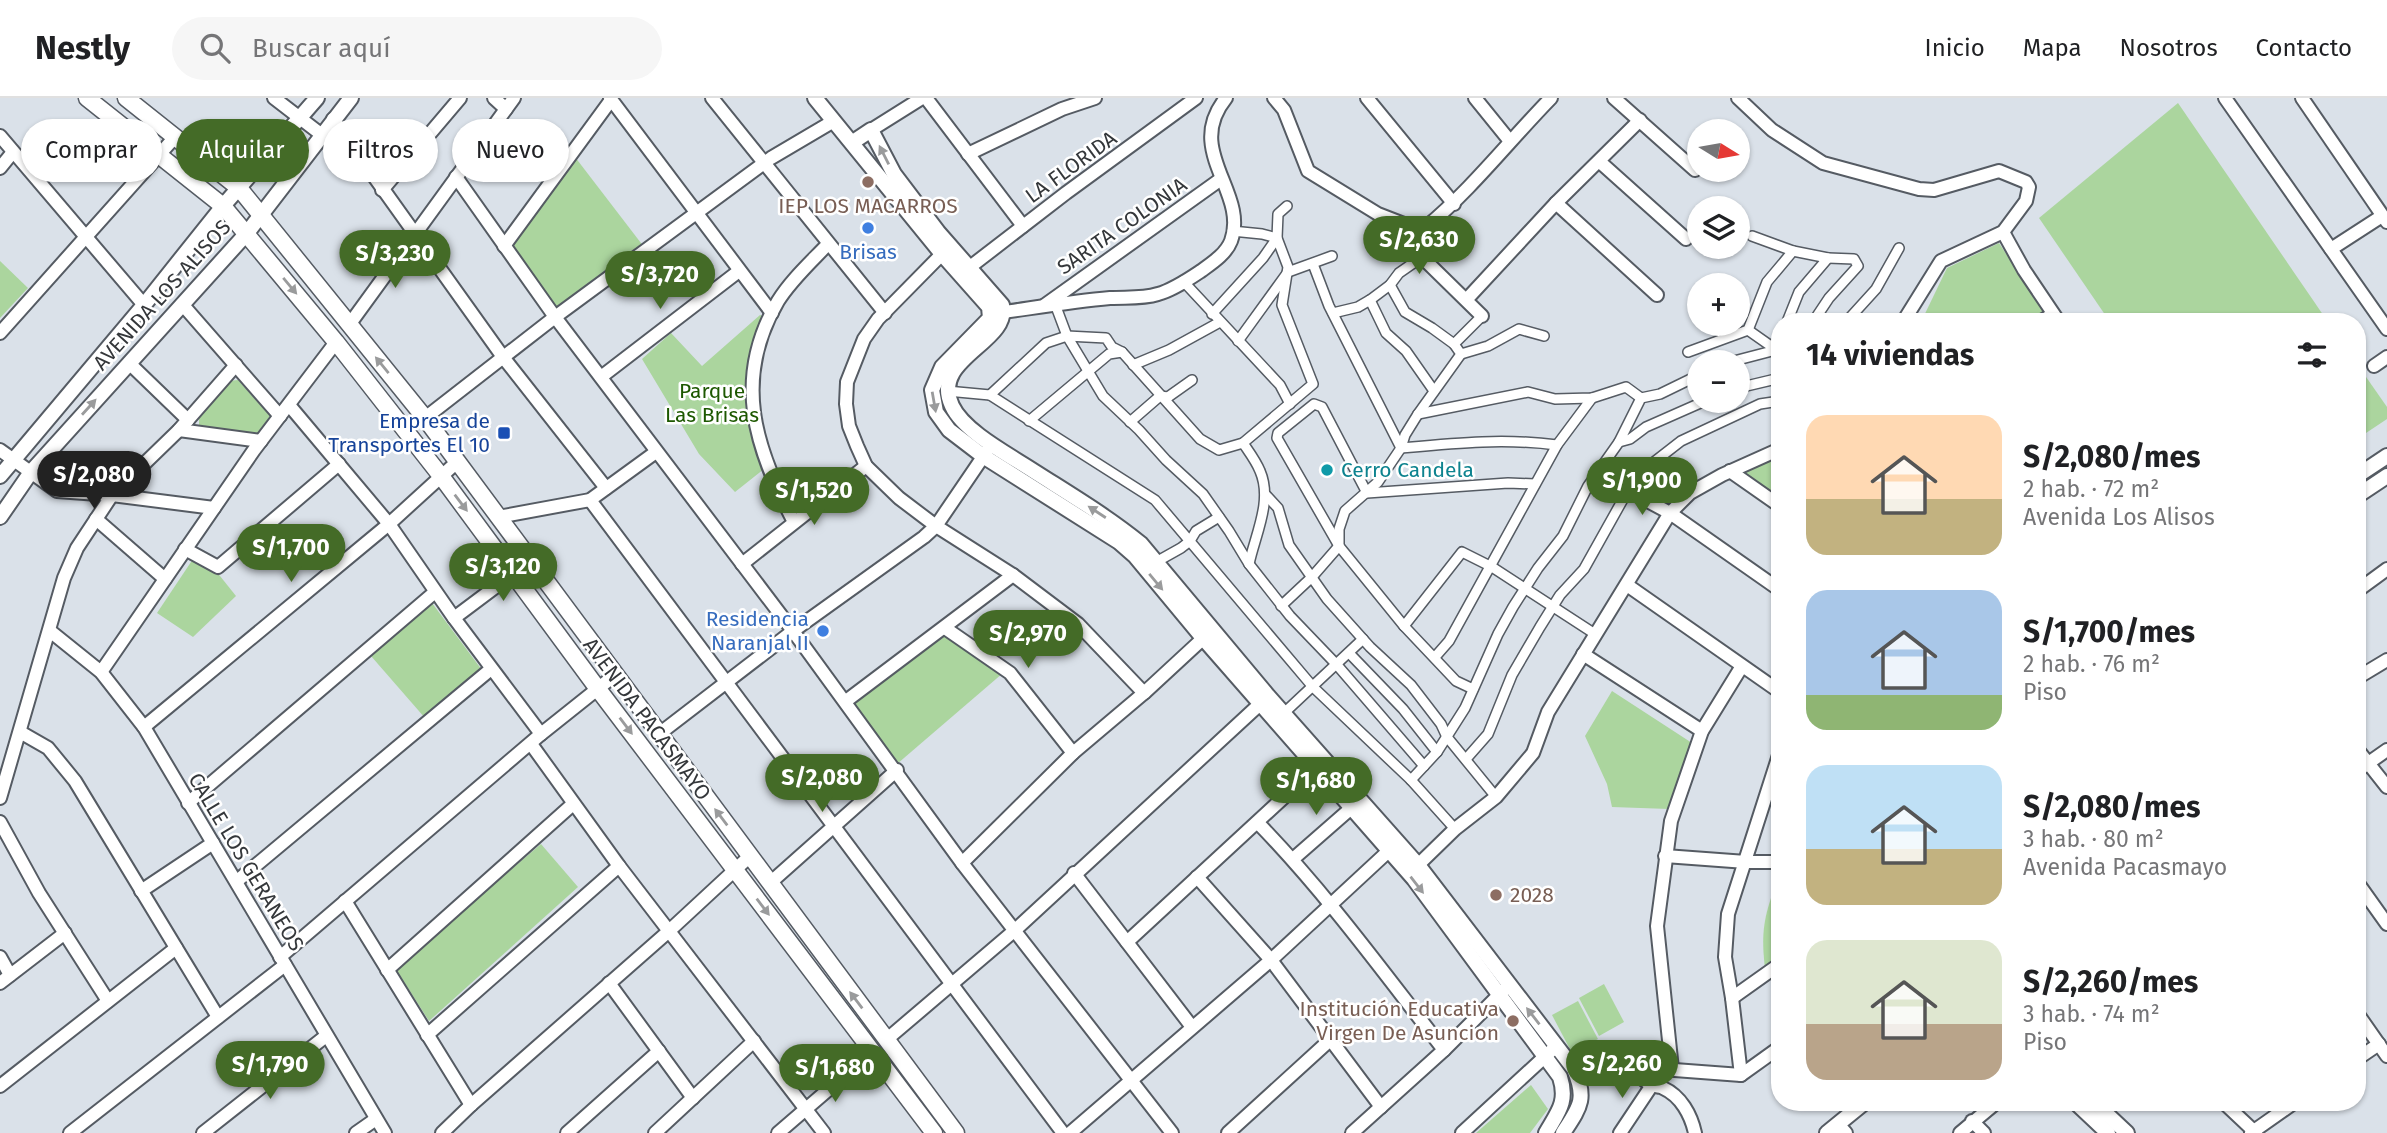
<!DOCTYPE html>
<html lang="es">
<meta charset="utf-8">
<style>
:root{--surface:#fff;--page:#f6f6f6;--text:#202124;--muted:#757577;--line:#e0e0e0;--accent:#446b27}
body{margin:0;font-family:"Fira Sans",sans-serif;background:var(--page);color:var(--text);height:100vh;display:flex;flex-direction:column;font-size:26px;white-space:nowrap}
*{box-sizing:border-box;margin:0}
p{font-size:23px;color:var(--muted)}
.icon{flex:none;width:38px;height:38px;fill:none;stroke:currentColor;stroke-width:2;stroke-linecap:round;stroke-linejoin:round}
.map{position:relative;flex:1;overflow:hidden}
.details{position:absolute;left:1771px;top:215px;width:595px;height:798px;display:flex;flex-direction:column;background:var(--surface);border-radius:28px;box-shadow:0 2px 5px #0004}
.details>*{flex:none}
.banner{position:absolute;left:21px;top:21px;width:665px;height:63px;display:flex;gap:14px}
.needle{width:46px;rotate:101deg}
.tools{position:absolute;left:1687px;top:21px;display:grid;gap:14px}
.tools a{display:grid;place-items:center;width:63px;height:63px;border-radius:50%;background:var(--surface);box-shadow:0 2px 5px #0004;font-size:35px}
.price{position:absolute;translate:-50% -60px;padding:0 16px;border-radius:24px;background:var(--accent);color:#fff;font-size:23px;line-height:46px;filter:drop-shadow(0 2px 4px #0008)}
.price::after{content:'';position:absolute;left:50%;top:42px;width:21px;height:16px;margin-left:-10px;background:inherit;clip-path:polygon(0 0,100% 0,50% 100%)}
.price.active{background:#222;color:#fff}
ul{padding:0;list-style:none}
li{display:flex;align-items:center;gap:21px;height:175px;padding:0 35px}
li span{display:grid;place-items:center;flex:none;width:196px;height:140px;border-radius:21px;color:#555}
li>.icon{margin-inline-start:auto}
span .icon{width:84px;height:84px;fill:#fffc;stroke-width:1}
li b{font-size:30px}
h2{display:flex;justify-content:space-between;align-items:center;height:84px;padding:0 35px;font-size:30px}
.pill{padding:0 24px;border-radius:32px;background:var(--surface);box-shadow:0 2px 5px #0004;font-size:24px;line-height:63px}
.pill.active{background:var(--accent);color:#fff}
header{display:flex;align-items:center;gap:42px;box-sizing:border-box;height:98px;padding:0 35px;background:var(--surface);border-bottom:2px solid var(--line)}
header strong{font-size:33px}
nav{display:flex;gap:38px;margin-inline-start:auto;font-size:24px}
.search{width:490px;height:63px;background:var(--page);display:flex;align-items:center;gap:18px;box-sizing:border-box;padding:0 24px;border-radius:38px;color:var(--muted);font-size:26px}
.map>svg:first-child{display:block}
.green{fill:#abd59e}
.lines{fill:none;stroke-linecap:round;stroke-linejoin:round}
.pedestrian-casing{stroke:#555b63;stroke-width:12}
.minor-casing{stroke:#555b63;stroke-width:16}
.tertiary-casing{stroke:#555b63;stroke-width:18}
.secondary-casing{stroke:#555b63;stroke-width:19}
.pedestrian{stroke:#fff;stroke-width:9}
.minor{stroke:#fff;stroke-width:12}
.tertiary{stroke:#fff;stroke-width:14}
.secondary{stroke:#fff;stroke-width:16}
.oneway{fill:#9a9b9c}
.education-dot{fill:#8d6e63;stroke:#fff;stroke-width:2.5}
.shop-dot{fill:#3f7fe0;stroke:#fff;stroke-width:2.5}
.transit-dot{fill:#1a4fb4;stroke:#fff;stroke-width:2.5}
.culture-dot{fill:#0f9aa8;stroke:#fff;stroke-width:2.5}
.labels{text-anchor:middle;stroke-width:5;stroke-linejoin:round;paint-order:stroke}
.street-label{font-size:21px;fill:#34373a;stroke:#fff}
.education-label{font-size:21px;fill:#785e54;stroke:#fff}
.shop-label{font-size:21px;fill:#366cbe;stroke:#fff}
.park-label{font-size:21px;fill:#1d5801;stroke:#fff}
.transit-label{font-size:21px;fill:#164399;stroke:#fff;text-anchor:end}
.culture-label{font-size:21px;fill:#0d838f;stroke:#fff;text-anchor:start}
</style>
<header>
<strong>Nestly</strong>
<div class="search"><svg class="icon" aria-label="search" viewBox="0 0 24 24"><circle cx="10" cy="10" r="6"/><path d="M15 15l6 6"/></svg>Buscar aquí</div>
<nav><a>Inicio</a><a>Mapa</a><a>Nosotros</a><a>Contacto</a></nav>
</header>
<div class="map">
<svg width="2387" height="1035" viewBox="0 0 2387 1035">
<rect width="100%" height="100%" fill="#dae1e9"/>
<!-- green -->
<g class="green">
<path d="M2178,5l150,219h-218l-71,-104z"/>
<path d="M575,59l69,90 -88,65 -47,-66z"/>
<path d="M1999,145l45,69 -16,10h-107l26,-54z"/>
<path d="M0,163l28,27 -28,30z"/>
<path d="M760,217l5,2 -16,55 15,97 -29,23 -36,-38 -57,-95 29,-26 31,33z"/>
<path d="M2357,266l30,43v12l-30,20z"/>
<path d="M238,282l32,36 -13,18 -58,-9v-11l29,-33z"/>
<path d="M1780,358v43l-39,-27z"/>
<path d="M193,461l23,12 20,25 -43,41 -36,-24z"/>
<path d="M432,505l50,67 -57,48 -54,-62z"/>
<path d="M946,535l57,40 -106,91 -46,-62z"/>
<path d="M1612,593l80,52 -23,66 -57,-2 -5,-23 -22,-48z"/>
<path d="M541,746l37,43 -149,134 -34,-53z"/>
<path d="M1780,798v61l-15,12c-3,-28 -3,-44 6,-71z"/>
<path d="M1604,886l20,38 -25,14 -20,-38z"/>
<path d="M1578,903l20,38 -26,14 -20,-38z"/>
<path d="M1531,987l17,24 -18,24h-54z"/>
</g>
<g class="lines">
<!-- pedestrian casing -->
<g class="pedestrian-casing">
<g id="pedestrian">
<path d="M1287,108l-9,8 -1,24 11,29 -6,38 31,79 -70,59 -24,7 -19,-11 -78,-87 -10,-5 -6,-9 -39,-2 -21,7 -56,52 165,105 158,187 98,93 44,49"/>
<path d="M1752,138l41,15 35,7 -29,34 -12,30"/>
<path d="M1313,166l16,42 72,142c54,-5 103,-10 156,-3"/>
<path d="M1183,183l97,104 10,19"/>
<path d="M1390,187l15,27 27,16 22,16"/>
<path d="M1370,202l16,33 20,18 28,40"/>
<path d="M1055,206l12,32 36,60 36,34 27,30 37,34 26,37 20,33 41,52 47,49 87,101"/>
<path d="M1333,215l25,-6 12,-7 20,-15 9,-12 23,-16"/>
<path d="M1212,216l51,-56 14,-20 -15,-4 -30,-3"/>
<path d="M1813,224l16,-24 29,-32 -4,-7 -26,-1"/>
<path d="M1846,224l30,-33 23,-41"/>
<path d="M1748,232l30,21"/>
<path d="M1238,243l50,-69 44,-16"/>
<path d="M1688,254l60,-22 19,-48 26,-31"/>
<path d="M1461,256l27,-8 31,-17 25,7"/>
<path d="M1730,264l46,-12"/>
<path d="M1133,267l36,-15 51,-28"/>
<path d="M1738,290l42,-10"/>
<path d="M947,293l43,4"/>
<path d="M1418,316l110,-22 27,7 37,-1 34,-11 15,11"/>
<path d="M1029,323l80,-67 13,-2"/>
<path d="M1130,324l30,-26 8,1 24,-17"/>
<path d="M1619,344l22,-44 19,-4 39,-19"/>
<path d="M1243,345c6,9 13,18 17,28 13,30 -5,64 -11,93"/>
<path d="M1265,396l13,14 11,37 38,54 43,48 41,38 30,39 6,13 49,60"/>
<path d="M1156,464l25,-14 9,-7 6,-10 23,-14"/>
<path d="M1281,508l31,-29 27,-31v-17l6,-18 33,-29 23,-34 4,-13 13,-21 43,-60 -7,-10 28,-28"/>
<path d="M1404,528l58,-74 30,15 103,67"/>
<path d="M1349,555l54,56 34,43"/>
<path d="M1435,559l14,-16 108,-196 35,-47"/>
<path d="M1473,591l-17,-8 -52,-55 -65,-80 -62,-108 1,-5 36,-29 8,3 45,86 141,-10 27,1"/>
<path d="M1284,615l79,-74"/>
<path d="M1466,661l22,-25 24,-59 28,-48 20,-32 24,-26 52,-93 45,-35 79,-37 20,-3"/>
<path d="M1411,682l26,-28 28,-44 33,-74 15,-27 25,-39 25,-32 25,-50 31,-44 11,-3 16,-12 59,-26"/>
</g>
</g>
<!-- minor casing -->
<g class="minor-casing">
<g id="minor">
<path d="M274,0l48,37"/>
<path d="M494,0l12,11"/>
<path d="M610,0l162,215"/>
<path d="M712,0l173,215"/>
<path d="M926,0l97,128"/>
<path d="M1274,0l10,12 24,61 70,43 31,12 16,2c47,-39 84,-87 126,-130"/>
<path d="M1367,0l87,106"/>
<path d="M1475,0l34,42"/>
<path d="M1614,0l81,72"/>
<path d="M1738,0l34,32 51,33 96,26 15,1 65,-19 27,11 3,5 -3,14 -23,31 -62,29 -38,61"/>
<path d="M2225,0l162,231"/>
<path d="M2302,0l85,124"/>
<path d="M333,21l170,238 103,131"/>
<path d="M871,32l51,-32"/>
<path d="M0,38l144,169"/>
<path d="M968,56l94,-45 33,-11"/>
<path d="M1600,64l86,77"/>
<path d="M0,70l13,-16"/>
<path d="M456,79l99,140 238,314 169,232 210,270"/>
<path d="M382,92l78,-92"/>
<path d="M1556,105l101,92"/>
<path d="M1383,121l99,97"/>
<path d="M2003,134l21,38 35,52"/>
<path d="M504,148l107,-146"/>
<path d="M2331,151l51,-33"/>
<path d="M942,156l-64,65 -14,20 -17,43 -1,22 3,22 8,20 9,20 33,32 37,28 77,49 65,49 66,69"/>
<path d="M970,169l96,-74 130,-95"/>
<path d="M1467,201l89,-96 84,-83"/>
<path d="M182,206l98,112"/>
<path d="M1045,207l176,-126"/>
<path d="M1004,214c35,-5 71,-11 106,-14 17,-1 32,1 48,-4 15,-4 31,-15 43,-23 11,-8 25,-17 30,-30 18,-49 -48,-90 -5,-143"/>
<path d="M2040,224l13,-8"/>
<path d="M349,227l165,-227"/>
<path d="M0,235l175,-196"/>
<path d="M129,265l59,57"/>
<path d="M2374,268l13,-9"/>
<path d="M601,279l138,-106"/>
<path d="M289,307l100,119 65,94 87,116"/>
<path d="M425,320l130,-101 216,-159 61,-36"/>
<path d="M179,332l82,11"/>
<path d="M0,352l57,41 55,4 102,13"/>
<path d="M1730,373l50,35"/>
<path d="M1629,393l41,22 110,77"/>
<path d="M590,402l473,633"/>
<path d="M498,419l92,-17 66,-48"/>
<path d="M96,421l69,60"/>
<path d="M794,424c-39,-74 -62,-143 -16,-221 13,-21 33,-39 50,-57"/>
<path d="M185,451l33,18 121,-103"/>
<path d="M742,466l124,-98"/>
<path d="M1627,487l153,107"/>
<path d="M2357,493l30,-22"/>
<path d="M454,520l76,-57"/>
<path d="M945,530l65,45 63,80"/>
<path d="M50,533l51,41 43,55 241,406"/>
<path d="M1583,556l119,77"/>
<path d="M101,574l153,-222 82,-108"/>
<path d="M2357,580l30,-18"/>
<path d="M846,603l167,-126"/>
<path d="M144,629l245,-203 68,-62"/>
<path d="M20,634l28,16 27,33 143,236"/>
<path d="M659,636l134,-103 131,-94 12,-11 53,-78"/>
<path d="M531,646l88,122 205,267"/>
<path d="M2357,651l30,38"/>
<path d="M2357,673l30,-21"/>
<path d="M0,700l64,-220 13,-30 35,-53 67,-65 57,-65"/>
<path d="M188,705l247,-211"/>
<path d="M0,724l39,71 69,108"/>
<path d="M1258,725c68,70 126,150 186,227"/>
<path d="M1665,758l81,6h34"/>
<path d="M1293,761l64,-56"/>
<path d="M962,765l111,-110 71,-60 66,-61"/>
<path d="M1418,767l37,-36 41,-32 37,-44 15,-41 122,-199 20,-20 32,-18 58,-26"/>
<path d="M1074,775l118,154"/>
<path d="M1197,779l74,83 110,147"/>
<path d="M237,783l254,-212"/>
<path d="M2357,784l30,42"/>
<path d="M770,785l127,-113"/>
<path d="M141,793l72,-48"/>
<path d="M345,803l126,204"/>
<path d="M1127,844l195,-180"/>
<path d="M0,859l10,18"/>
<path d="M280,859l261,-223 74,-59"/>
<path d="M387,872l186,-166"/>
<path d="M0,885l65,-50"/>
<path d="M609,885l84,115"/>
<path d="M1732,900l48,-34"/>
<path d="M2357,915l30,43"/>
<path d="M427,937l192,-169"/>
<path d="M886,942l128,-109 246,-227"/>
<path d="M2357,961l22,-15"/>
<path d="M1628,964c5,8 15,19 24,23 4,2 8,1 11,3 18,8 28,27 32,45"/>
<path d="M1574,971l39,-13 35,12 93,7 39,-28"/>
<path d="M1672,971l-15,-143 14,-105 31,-90 40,-65"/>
<path d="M1741,977l-9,-77 -7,-41 3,-43 52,-162"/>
<path d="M0,988l176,-138"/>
<path d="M2223,1004l33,31"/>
<path d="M1972,1023l12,12"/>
<path d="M1838,1026l8,9"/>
<path d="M70,1035l215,-168"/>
<path d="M203,1035l123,-97"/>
<path d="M356,1035l20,-14"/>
<path d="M442,1035l29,-28 198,-174 81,-75"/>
<path d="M567,1035l92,-82"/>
<path d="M655,1035l99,-92"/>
<path d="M778,1035l94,-81"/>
<path d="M1070,1035l201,-173 123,-114"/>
<path d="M1228,1035l102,-93"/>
<path d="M1352,1035l92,-83 62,-62"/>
<path d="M1462,1035l90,-83"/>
<path d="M1620,1035l32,-48"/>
<path d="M1960,1035l37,-31"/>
<path d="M2251,1035l44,-31"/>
</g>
</g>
<!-- tertiary casing -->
<g class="tertiary-casing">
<g id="tertiary">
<path d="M815,0l127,156 47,53 1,11 -48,49 -10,23 4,22 13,18 34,26 136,86 16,14 68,82 211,241 146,198c8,25 -2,35 -14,56"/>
<path d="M853,44l18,-12 23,44 44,58 64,73c9,38 -73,53 -50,101 12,26 59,50 83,66 36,23 73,45 106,72l127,152 150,169 156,204c13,30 6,38 -11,64"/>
<path d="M0,378l144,-171 79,-99 94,-108"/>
<path d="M2357,378l30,-20"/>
<path d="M2357,398l30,-20"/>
<path d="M0,419l31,-45 216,-239 104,-135"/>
<path d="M2075,1004l33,31"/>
<path d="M2094,1004l33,31"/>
<path d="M1827,1035l38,-31"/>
</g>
</g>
<!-- secondary casing -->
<g class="secondary-casing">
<g id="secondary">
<path d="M87,0l136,108 113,136 105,134 157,213 336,444"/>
<path d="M126,0l113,90 186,230 531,715"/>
</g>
</g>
<!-- pedestrian -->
<use href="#pedestrian" class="pedestrian"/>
<!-- minor -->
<use href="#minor" class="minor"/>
<!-- tertiary -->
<use href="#tertiary" class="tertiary"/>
<!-- secondary -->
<use href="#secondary" class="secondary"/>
</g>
<!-- one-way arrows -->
<defs><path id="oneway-solid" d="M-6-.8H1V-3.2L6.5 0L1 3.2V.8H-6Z" transform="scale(1.75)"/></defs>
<g class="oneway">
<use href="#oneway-solid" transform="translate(884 57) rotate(-117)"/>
<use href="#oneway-solid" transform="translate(290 188) rotate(50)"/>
<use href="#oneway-solid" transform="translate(382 267) rotate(-129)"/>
<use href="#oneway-solid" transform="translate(934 304) rotate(80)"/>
<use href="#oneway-solid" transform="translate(89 309) rotate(-48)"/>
<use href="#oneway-solid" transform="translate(461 405) rotate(53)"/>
<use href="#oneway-solid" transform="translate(1097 414) rotate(-147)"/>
<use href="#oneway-solid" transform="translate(1156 484) rotate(50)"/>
<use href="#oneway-solid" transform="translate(626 628) rotate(53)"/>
<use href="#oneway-solid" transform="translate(721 719) rotate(-127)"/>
<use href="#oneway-solid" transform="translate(1417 787) rotate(52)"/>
<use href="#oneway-solid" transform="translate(763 809) rotate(53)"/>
<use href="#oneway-solid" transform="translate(856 902) rotate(-127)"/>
<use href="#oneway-solid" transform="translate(1533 918) rotate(-128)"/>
</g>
<!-- markers -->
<g class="education-dot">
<circle cx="868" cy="84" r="7"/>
<circle cx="1496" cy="797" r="7"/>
<circle cx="1513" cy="923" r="7"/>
</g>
<g class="shop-dot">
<circle cx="868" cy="130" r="7"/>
<circle cx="823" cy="533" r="7"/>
</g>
<rect class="transit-dot" x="497" y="328" width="14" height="14" rx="3.5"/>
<circle class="culture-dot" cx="1327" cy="372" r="7"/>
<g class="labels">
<!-- street labels -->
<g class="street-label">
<text transform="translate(1071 69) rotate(-36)" y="7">LA FLORIDA</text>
<text transform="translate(1122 128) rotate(-35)" y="7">SARITA COLONIA</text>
<text transform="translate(162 197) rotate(-48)" y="7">AVENIDA LOS ALISOS</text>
<text transform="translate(647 621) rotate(53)" y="7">AVENIDA PACASMAYO</text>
<text transform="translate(246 764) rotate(59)" y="7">CALLE LOS GERANEOS</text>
</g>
<!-- education labels -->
<g class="education-label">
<text x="868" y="115">IEP LOS MACARROS</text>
<text x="1510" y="804" text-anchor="start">2028</text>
<text x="1499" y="918" text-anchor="end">Institución Educativa<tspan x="1499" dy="24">Virgen De Asuncion</tspan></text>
</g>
<!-- shop labels -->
<g class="shop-label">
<text x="868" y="161">Brisas</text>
<text x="809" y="528" text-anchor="end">Residencia<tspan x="809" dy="24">Naranjal II</tspan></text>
</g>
<!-- park labels -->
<g class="park-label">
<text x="712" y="300">Parque<tspan x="712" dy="24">Las Brisas</tspan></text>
</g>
<!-- transit labels -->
<g class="transit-label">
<text x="490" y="330">Empresa de<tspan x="490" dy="24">Transportes El 10</tspan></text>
</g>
<!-- culture labels -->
<g class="culture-label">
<text x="1341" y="379">Cerro Candela</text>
</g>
</g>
</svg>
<div class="tools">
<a><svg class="needle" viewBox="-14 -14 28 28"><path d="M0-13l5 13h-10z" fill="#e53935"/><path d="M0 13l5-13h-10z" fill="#757577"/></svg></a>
<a><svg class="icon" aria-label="layers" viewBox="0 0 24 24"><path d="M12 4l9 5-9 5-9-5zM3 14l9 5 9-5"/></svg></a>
<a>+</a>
<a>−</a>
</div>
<b class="price" style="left:1419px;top:178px">S/2,630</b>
<b class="price" style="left:395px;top:192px">S/3,230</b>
<b class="price" style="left:660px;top:213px">S/3,720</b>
<b class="price active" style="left:94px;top:413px">S/2,080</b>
<b class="price" style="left:1642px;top:419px">S/1,900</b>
<b class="price" style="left:814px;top:429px">S/1,520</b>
<b class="price" style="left:291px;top:486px">S/1,700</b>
<b class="price" style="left:503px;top:505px">S/3,120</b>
<b class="price" style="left:1028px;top:572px">S/2,970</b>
<b class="price" style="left:822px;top:716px">S/2,080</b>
<b class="price" style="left:1316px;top:719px">S/1,680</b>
<b class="price" style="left:1622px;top:1002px">S/2,260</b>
<b class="price" style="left:270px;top:1003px">S/1,790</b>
<b class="price" style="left:835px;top:1006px">S/1,680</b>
<div class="banner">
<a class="pill">Comprar</a>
<a class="pill active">Alquilar</a>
<a class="pill">Filtros</a>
<a class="pill">Nuevo</a>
</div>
<section class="details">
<h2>14 viviendas<svg class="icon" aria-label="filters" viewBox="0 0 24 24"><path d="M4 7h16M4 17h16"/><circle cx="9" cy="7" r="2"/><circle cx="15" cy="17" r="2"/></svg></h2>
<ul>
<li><span style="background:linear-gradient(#ffd9b3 60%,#c2b280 0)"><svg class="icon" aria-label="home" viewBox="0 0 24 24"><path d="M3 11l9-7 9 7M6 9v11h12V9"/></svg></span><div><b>S/2,080/mes</b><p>2 hab. · 72 m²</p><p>Avenida Los Alisos</p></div></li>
<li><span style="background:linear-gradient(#a9c7e8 75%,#8fb573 0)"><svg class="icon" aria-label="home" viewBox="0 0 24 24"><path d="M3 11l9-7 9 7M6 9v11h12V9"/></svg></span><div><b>S/1,700/mes</b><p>2 hab. · 76 m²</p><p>Piso</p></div></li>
<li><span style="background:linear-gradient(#bfe0f5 60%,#c2b280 0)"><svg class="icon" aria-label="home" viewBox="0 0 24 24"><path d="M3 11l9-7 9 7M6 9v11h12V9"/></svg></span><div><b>S/2,080/mes</b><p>3 hab. · 80 m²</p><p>Avenida Pacasmayo</p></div></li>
<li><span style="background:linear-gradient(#dfe7d0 60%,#b9a48a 0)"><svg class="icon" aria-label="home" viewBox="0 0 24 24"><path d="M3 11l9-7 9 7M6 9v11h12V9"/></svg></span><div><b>S/2,260/mes</b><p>3 hab. · 74 m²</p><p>Piso</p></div></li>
</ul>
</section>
</div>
